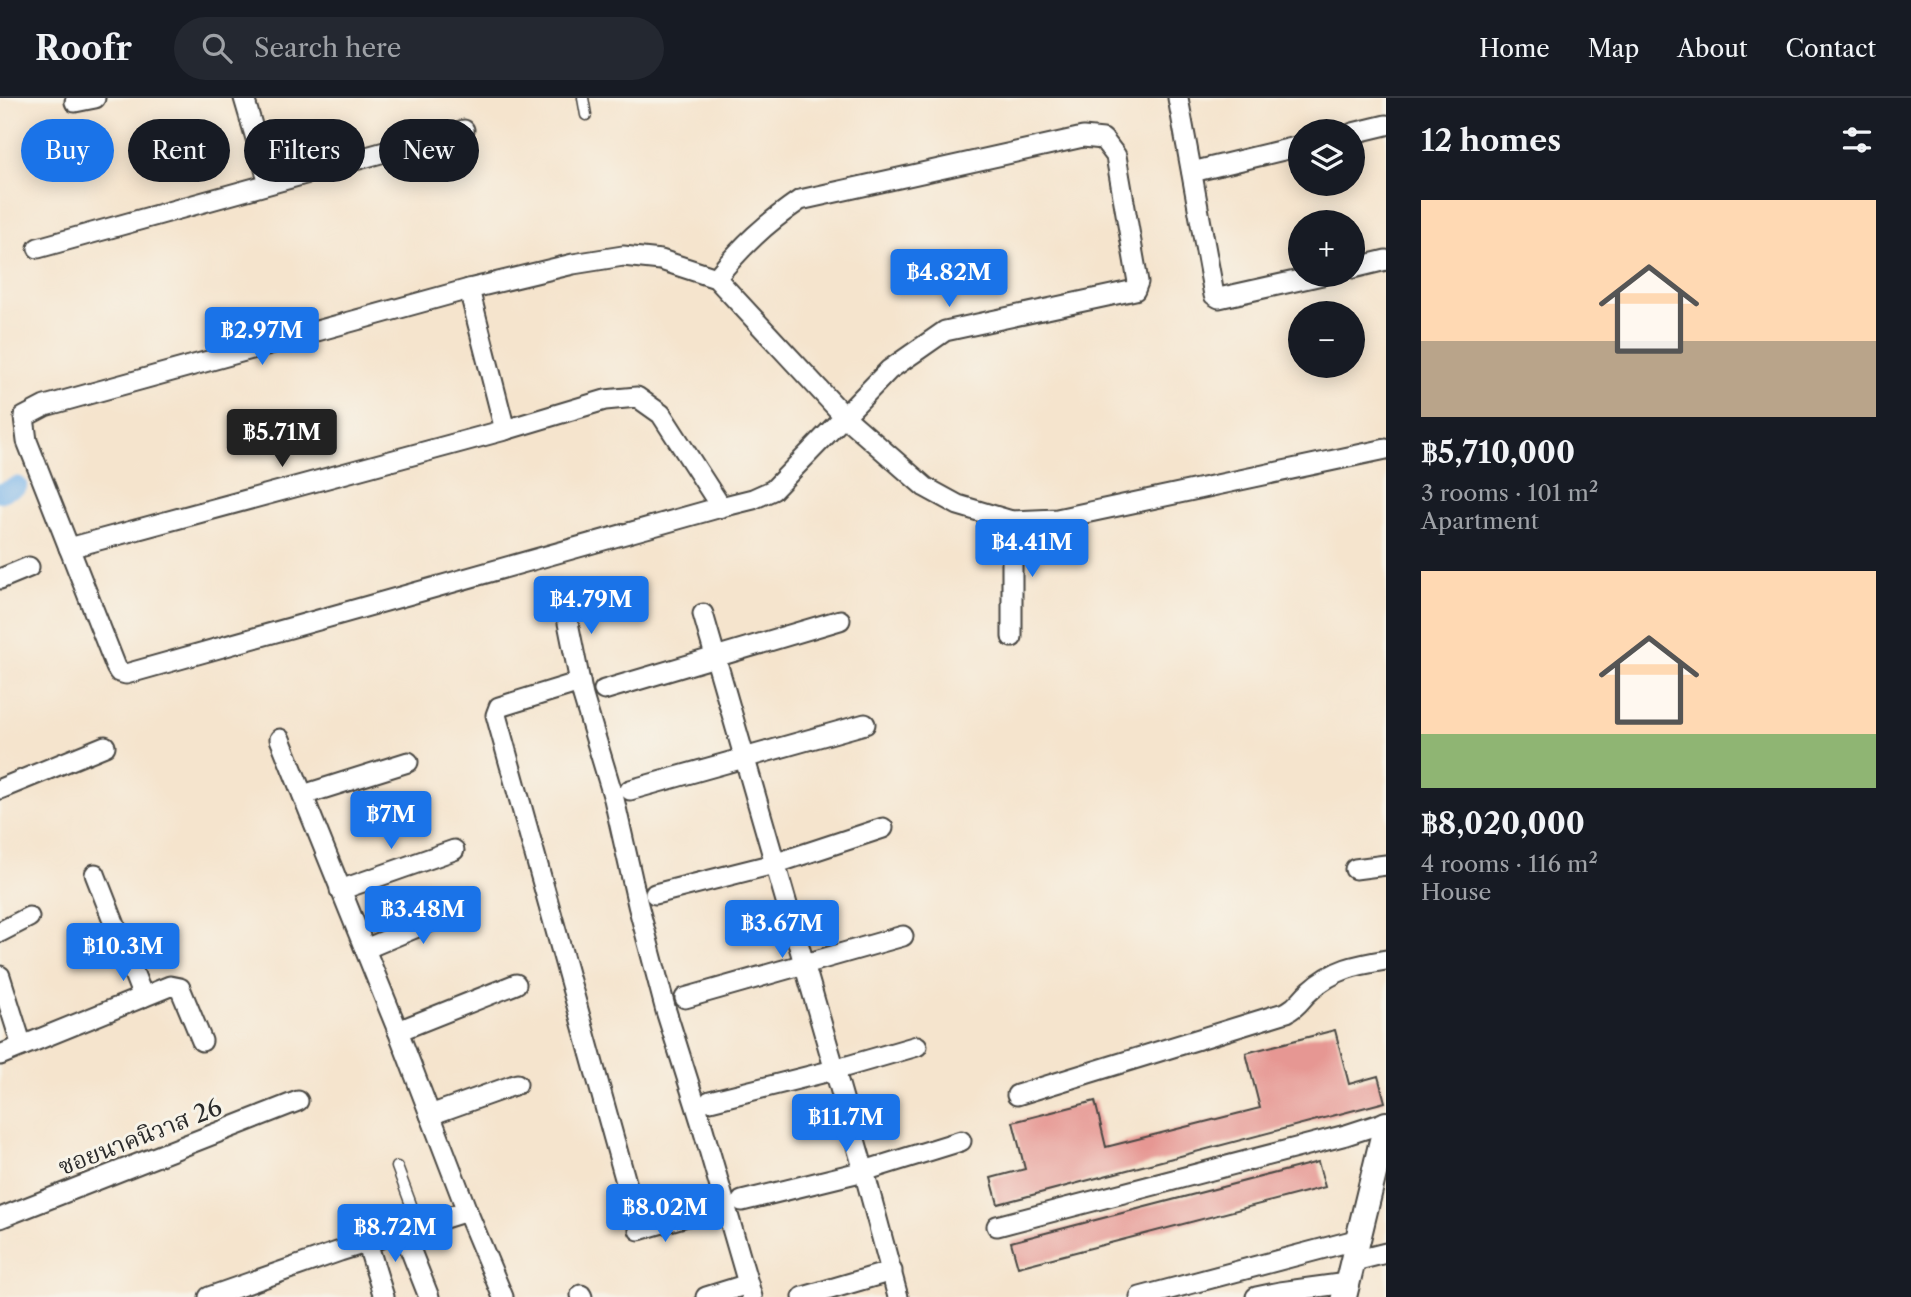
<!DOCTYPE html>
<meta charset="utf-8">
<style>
:root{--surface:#171b24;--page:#242831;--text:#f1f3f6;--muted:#9ea1a6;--line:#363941;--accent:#1a73e8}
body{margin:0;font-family:"Libre Caslon Text","Noto Serif Thai",serif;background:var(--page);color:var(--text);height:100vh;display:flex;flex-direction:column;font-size:26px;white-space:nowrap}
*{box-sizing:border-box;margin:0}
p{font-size:23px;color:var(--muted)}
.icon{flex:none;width:38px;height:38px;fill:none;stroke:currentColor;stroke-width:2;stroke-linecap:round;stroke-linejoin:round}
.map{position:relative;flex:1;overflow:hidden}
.panel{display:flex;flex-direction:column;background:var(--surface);width:525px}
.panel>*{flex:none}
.guide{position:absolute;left:21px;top:21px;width:665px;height:63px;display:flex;gap:14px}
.controls{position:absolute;left:1288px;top:21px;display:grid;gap:14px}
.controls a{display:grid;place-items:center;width:77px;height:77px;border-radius:50%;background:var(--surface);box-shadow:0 4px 18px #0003;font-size:35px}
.price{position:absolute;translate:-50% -60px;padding:0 16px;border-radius:7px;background:var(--accent);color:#fff;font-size:23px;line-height:46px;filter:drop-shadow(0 2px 4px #0008)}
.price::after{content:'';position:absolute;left:50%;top:42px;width:21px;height:16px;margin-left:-10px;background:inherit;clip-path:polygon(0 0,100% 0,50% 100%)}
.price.current{background:#222;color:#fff}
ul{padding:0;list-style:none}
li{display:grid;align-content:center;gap:14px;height:371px;padding:0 35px}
li span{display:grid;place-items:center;height:217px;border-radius:0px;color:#555}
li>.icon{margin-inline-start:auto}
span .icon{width:126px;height:126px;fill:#fffc;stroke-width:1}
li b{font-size:30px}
h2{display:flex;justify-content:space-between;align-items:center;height:84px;padding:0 35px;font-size:30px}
.chip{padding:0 24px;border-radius:32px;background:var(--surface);box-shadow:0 4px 18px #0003;font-size:24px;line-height:63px}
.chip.current{background:var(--accent);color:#fff}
header{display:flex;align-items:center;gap:42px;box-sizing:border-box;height:98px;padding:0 35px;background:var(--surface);border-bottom:2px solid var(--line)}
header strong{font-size:33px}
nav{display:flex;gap:38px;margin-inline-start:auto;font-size:24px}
.search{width:490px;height:63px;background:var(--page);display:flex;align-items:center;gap:18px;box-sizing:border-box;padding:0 24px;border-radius:38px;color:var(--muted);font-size:26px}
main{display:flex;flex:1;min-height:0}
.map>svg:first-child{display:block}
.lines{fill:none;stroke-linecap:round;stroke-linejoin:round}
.canal{stroke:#7ab6ec;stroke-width:19}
.building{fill:#e69793}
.service-casing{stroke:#494743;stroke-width:13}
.minor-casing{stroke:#494743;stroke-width:23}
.tertiary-casing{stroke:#494743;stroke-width:28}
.service{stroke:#fff;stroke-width:10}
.minor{stroke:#fff;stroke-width:19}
.tertiary{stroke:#fff;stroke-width:24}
.labels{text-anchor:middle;stroke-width:6;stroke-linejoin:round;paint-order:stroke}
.street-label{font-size:24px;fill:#2b2b2b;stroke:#f7f3e8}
</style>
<header>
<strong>Roofr</strong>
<div class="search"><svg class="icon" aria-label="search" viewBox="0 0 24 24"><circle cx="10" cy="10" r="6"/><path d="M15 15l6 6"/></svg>Search here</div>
<nav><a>Home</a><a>Map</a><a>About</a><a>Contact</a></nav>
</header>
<main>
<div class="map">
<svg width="1386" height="1199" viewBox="0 0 1386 1199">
<rect width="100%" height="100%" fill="#f7f3e8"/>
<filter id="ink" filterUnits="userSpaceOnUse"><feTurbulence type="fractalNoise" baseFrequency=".0143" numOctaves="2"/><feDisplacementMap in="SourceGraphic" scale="14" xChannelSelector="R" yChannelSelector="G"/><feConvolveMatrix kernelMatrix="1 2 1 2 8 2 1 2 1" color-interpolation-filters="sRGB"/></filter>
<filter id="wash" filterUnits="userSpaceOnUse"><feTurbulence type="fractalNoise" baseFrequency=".00686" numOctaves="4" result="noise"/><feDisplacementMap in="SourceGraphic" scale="28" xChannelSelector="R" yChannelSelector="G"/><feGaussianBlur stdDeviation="1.57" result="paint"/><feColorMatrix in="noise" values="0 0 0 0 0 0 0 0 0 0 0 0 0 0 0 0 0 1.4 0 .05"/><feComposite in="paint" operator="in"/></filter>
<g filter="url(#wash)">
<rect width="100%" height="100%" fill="#f5e4cd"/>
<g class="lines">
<!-- canal -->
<path class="canal" d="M0,395l18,-7"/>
</g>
<g id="blocks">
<!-- building -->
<g class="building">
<path d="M1335,932l14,54 29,-8 7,26 -387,102 -7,-26 34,-9 -12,-47 82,-21 11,46 154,-39 -14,-55z"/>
<path d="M1318,1064l7,25 -307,80 -7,-25z"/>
</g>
</g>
</g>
<g filter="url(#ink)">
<use href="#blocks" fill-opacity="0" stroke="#494743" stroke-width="2"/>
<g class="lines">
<!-- service casing -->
<g class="service-casing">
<g id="service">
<path d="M583,0l3,17"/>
<path d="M397,1069l22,59"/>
</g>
</g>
<!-- minor casing -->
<g class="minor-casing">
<g id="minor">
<path d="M244,0l25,85"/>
<path d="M1178,0l36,197 5,3 103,-23"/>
<path d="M75,4l20,-4"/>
<path d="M1353,35l33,-8"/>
<path d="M1192,74l108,-26"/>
<path d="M38,150l426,-118"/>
<path d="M1353,170l33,-8"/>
<path d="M716,180c26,-32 49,-54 84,-78l283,-63 20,2 13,17 22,126 -3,8 -190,41 -56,39 -116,120 -20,9 -32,8 -595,167 -7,-2 -3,-5 -89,-226 -3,-24 21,-11 424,-117 104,-25 50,-8 38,4 55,18 129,139 80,70 33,18 54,16 45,-2 329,-70"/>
<path d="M469,191l36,141"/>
<path d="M1012,423v116"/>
<path d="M69,450l436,-118 100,-30 32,-3 24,17 60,93"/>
<path d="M0,481l29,-12"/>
<path d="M563,500l17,84"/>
<path d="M703,516l161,557 34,126"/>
<path d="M604,592l236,-70"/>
<path d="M280,641l118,292 69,180 36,86"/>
<path d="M0,691l105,-43"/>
<path d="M630,692l235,-66"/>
<path d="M303,697l105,-33"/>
<path d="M1355,771l31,-4"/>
<path d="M95,776l48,123"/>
<path d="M340,792l114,-40"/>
<path d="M655,796l119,-30 109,-36"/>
<path d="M0,834l29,-15"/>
<path d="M365,851l100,-42"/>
<path d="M0,878l22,70"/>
<path d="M685,900l218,-62"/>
<path d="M398,933l118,-47"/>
<path d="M0,957l170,-69 10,2 22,53"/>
<path d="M1017,997l270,-83c13,-7 13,-13 24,-22 23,-21 45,-25 75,-30"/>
<path d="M710,1003l124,-31 83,-24"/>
<path d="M430,1017l87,-31"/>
<path d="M742,1103l122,-30 97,-30"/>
<path d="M725,1107l-86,25 2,-3 -5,-9 -140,-503 3,-8 81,-25 3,14 31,103 24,106 28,106 35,111 51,175"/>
<path d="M0,1120l298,-117"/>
<path d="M997,1128l349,-91 40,-13"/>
<path d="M403,1133l26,66"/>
<path d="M367,1144l17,55"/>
<path d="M1354,1163l32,-8"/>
<path d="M581,1197l1,2"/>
<path d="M209,1199l131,-46 127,-40"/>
<path d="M706,1199l42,-13"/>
<path d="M803,1199l89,-26"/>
<path d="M1140,1199l219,-58"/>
<path d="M1256,1199l24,-5 67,-9"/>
</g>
</g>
<!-- tertiary casing -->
<g class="tertiary-casing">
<path id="tertiary" d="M1344,1199l42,-173"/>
</g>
<!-- service -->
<use href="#service" class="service"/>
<!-- minor -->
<use href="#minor" class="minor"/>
<!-- tertiary -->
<use href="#tertiary" class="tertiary"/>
</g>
</g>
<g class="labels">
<!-- street labels -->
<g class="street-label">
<text transform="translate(140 1039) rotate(-21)" y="8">ซอยนาคนิวาส 26</text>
</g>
</g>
</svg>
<div class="controls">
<a><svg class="icon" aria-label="layers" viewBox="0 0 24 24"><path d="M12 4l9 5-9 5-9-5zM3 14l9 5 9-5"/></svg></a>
<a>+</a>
<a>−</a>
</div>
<b class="price" style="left:949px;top:211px">฿4.82M</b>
<b class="price" style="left:262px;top:269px">฿2.97M</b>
<b class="price current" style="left:282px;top:371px">฿5.71M</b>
<b class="price" style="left:1032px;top:481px">฿4.41M</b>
<b class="price" style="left:591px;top:538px">฿4.79M</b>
<b class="price" style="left:391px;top:753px">฿7M</b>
<b class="price" style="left:423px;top:848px">฿3.48M</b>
<b class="price" style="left:782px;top:862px">฿3.67M</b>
<b class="price" style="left:123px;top:885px">฿10.3M</b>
<b class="price" style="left:846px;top:1056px">฿11.7M</b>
<b class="price" style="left:665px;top:1146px">฿8.02M</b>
<b class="price" style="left:395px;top:1166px">฿8.72M</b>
<div class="guide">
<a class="chip current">Buy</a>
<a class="chip">Rent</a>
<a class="chip">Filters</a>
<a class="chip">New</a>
</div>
</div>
<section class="panel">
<h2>12 homes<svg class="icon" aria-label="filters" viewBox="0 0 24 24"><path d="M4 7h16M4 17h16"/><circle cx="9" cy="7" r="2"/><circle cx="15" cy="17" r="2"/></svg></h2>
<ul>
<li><span style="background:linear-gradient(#ffd9b3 65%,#b9a48a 0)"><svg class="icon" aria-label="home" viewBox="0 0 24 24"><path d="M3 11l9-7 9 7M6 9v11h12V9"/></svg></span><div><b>฿5,710,000</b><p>3 rooms · 101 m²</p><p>Apartment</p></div></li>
<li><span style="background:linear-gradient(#ffd9b3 75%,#8fb573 0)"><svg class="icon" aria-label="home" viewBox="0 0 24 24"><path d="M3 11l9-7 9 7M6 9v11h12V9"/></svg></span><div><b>฿8,020,000</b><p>4 rooms · 116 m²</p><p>House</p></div></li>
</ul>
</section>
</main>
